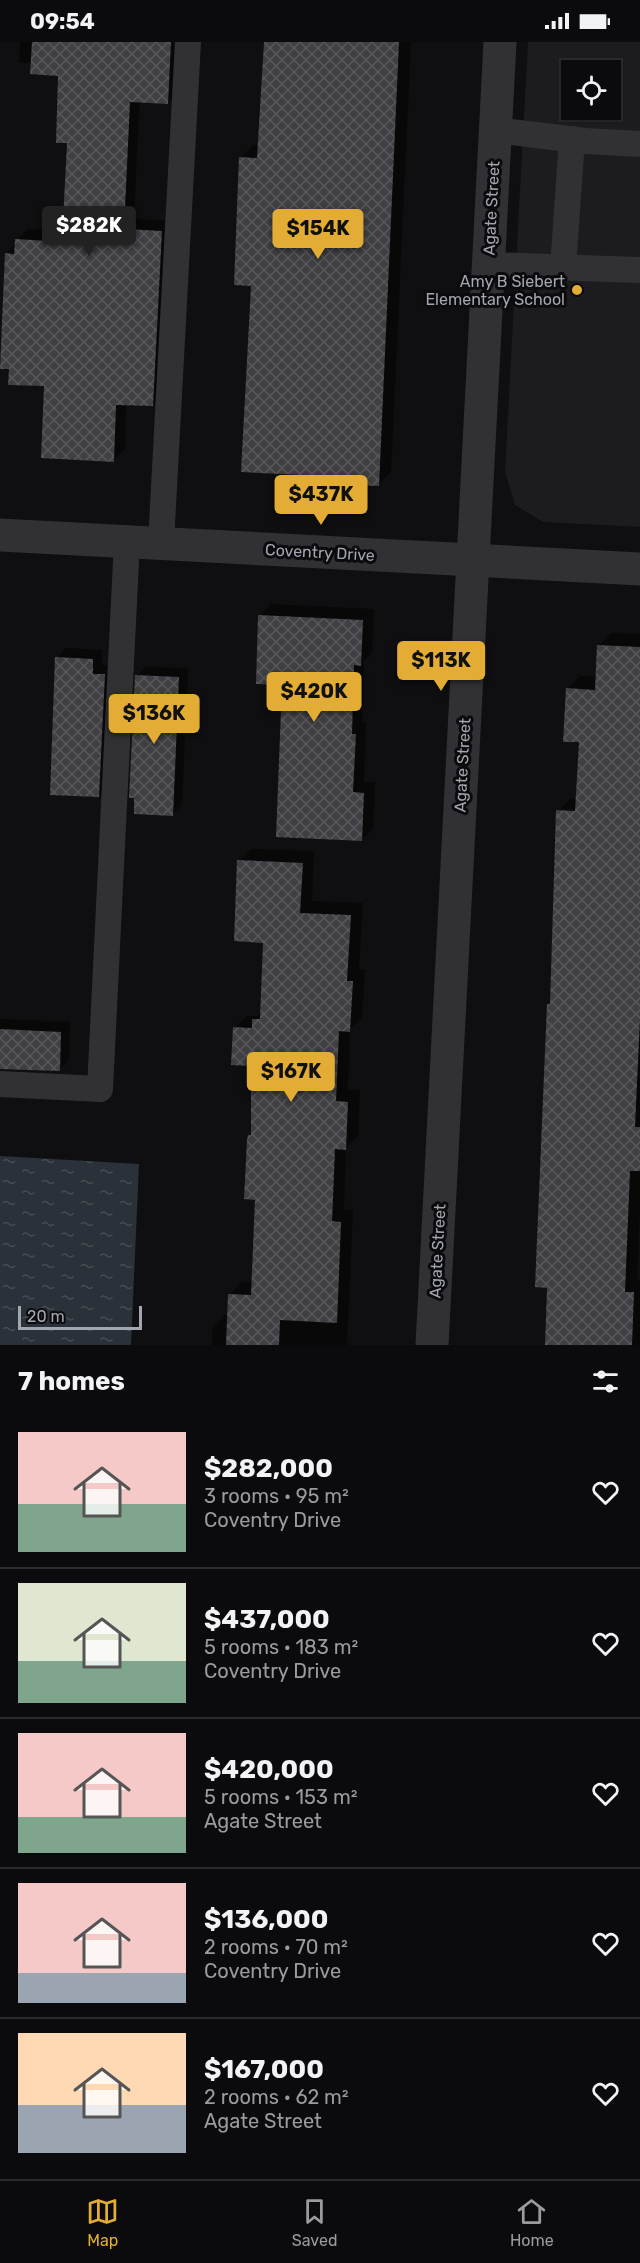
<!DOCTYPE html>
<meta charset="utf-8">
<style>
:root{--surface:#0b0b0d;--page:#19191b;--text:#f1f3f6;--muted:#9a9b9d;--line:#2b2b2e;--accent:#e3ad35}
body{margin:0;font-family:Rubik,sans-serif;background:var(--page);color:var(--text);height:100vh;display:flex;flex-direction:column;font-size:22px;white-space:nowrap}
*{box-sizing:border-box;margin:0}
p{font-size:20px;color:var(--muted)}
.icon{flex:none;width:33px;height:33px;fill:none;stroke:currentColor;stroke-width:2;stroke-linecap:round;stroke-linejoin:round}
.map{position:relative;height:1303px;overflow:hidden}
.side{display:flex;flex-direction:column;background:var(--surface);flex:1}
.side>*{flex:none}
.tools{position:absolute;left:561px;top:18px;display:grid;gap:12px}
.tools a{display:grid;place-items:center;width:60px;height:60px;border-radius:0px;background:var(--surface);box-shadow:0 2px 4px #0004,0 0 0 2px var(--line);font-size:30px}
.scale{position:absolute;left:18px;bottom:15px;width:124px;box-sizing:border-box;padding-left:6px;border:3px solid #a2a6b0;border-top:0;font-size:16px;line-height:21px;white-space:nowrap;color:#a2a6b0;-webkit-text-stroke:4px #0b0a0c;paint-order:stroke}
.price{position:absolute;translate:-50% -51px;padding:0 14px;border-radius:6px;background:var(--accent);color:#111;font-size:20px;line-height:39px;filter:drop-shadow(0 2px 3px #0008)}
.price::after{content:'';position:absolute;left:50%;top:36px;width:18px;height:14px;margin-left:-9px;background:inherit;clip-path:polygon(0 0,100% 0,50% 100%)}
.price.current{background:#222;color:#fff}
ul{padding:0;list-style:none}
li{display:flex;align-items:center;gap:18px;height:150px;padding:0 18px}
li+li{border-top:2px solid var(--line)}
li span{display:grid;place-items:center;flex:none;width:168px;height:120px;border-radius:0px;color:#555}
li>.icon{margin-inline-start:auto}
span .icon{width:72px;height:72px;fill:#fffc;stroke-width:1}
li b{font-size:26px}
h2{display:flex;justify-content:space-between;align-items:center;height:72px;padding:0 18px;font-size:26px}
.status{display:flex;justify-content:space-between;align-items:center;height:42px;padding:0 30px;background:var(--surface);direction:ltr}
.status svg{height:16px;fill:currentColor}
.tab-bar{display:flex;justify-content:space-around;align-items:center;height:84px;border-top:2px solid var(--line);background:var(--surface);font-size:16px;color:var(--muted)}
.tab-bar a{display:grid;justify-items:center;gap:3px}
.tab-bar .current{color:var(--accent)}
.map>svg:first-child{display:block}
.built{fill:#1c1c1e;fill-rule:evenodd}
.water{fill:url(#water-ripples)}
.shadow{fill:#0007}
.building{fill:url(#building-cross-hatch)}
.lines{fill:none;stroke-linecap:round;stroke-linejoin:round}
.service{stroke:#313135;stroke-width:26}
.minor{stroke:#313135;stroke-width:33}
.poi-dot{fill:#e3ad35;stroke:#0b0a0c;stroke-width:2}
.labels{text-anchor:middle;stroke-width:6;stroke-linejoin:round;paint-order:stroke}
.street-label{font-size:16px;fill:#a2a6b0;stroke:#0b0a0c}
.poi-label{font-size:16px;fill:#a2a6b0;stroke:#0b0a0c;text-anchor:end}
</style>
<div class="status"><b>09:54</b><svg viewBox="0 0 49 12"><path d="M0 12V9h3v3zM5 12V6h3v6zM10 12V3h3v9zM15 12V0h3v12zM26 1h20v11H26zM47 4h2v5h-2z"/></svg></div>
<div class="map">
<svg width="640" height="1303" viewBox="0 0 640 1303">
<defs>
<pattern id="water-ripples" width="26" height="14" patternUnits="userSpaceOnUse" patternTransform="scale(1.5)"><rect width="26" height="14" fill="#2a3138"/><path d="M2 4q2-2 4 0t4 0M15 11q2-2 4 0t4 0" fill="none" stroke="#464c52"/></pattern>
<pattern id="building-cross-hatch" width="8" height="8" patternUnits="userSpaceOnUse" patternTransform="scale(1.5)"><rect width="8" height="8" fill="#3f3f44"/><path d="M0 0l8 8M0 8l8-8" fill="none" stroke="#58585c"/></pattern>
</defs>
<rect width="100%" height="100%" fill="#0f0f11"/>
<!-- built -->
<path class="built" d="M528,0h112v485l-97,-5 -28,-17 -10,-34zM572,28h38v40h-38z"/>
<!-- water -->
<path class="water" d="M0,1114l139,8 -8,181h-131z"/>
<!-- shadow -->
<g class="shadow">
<path d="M20,0h161l-3,50 -10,11 -28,-2 -3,48 -3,70 38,2 -9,173 -10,11 -27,-1 -1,45 -11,11 -69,-76 -39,-130 21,-25 25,1 1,-9 11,-10 5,-69 -10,-68 -27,-11h-13z"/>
<path d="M264,0h147l-20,430 -13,13 -55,-11 -71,-189 -12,-127 13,-13h6z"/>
<path d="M271,562l103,5 -2,44 -8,8 -2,62h4l-2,59h11l-2,47 -12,11 -77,-156 -24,-68z"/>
<path d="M611,591l29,1v573l-3,73h3v65h-94l3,-59v-281l3,-3 6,-191 13,-13 6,1 3,-58 -13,-52 13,-13 17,1 1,-31z"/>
<path d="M66,606l36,2v15h12l-6,121 -9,10 -42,-138z"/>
<path d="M146,625l42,1 -6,137 -10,9 -35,-138z"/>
<path d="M251,807l63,2 -2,50 51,2 -4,66h6l-3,49 -12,11 -2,60 12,1 -2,46 -12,11 -2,62 9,1 -6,135h-135l1,-17 12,-13h4l1,-21 12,-12h11l4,-84 -8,-62 3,-3 1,-69 -18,-36 12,-12h10l5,-5 2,-69 -25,-81z"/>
<path d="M0,977l70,3 -1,38 -10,10 -59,-3z"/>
</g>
<!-- building -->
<g class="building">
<path d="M32,0h139l-3,62 -38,-2 -6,127 38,2 -9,175 -37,-1 -2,57 -73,-4 3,-72 -36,-1 1,-16h-9l5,-116 9,1 1,-15 35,2 1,-20h12l4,-78h-11l2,-67 -28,-2z"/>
<path d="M264,0h135l-20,444 -58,-2 1,-8 -81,-4 10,-186 -17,-1 5,-128 18,1z"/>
<path d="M258,573l105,5 -2,46 -7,-1 -2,69h4l-3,58 11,1 -2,48 -86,-4 6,-152 -26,-1z"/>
<path d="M597,603l43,2v371l-5,109h5v44h-10l-5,121h9l-2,53h-87l2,-57 -12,-1 12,-283h3l6,-194 19,1 4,-69h-16l3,-54 29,2z"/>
<path d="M55,615l38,2v15h12l-6,123 -49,-2z"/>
<path d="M135,633l44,2 -6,139 -39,-2v-16h-5z"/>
<path d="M237,818l66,3 -3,50 51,2 -4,66h6l-3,51 -11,-1 -3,70 12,1 -2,48 -11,-1 -3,72 9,1 -4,101 -57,-3 -1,25h-53l2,-51 23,1 4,-95 -11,-1 3,-59 1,-5h3v-69l-20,-1 2,-38 19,1v-9h8l3,-76 -29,-2z"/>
<path d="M0,987l61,3 -1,39 -60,-2z"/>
</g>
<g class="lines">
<!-- service -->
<g class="service">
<path d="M495,88l91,11 54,3"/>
<path d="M489,223l151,5"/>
<path d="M563,226l9,-129"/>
<path d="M161,501l27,-501"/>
<path d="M0,1042l100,5 27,-548"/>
</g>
<!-- minor -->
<g class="minor">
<path d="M0,493l640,34"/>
<path d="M432,1303l68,-1303"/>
</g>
</g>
<!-- markers -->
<circle class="poi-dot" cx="577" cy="248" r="6"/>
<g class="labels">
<!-- street labels -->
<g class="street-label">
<text transform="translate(491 166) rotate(-87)" y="6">Agate Street</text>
<text transform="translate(320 510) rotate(3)" y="6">Coventry Drive</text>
<text transform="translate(462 723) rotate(-87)" y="6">Agate Street</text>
<text transform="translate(437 1209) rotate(-87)" y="6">Agate Street</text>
</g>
<!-- poi labels -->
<g class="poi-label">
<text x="565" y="245">Amy B Siebert<tspan x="565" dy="18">Elementary School</tspan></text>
</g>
</g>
</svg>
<div class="tools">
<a><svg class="icon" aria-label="locate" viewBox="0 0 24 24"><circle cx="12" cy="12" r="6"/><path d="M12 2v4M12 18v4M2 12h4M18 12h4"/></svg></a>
</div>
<div class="scale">20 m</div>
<b class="price current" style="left:89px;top:215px">$282K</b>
<b class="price" style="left:318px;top:218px">$154K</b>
<b class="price" style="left:321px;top:484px">$437K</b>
<b class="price" style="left:441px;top:650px">$113K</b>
<b class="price" style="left:314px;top:681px">$420K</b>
<b class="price" style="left:154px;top:703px">$136K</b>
<b class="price" style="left:291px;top:1061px">$167K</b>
</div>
<section class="side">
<h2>7 homes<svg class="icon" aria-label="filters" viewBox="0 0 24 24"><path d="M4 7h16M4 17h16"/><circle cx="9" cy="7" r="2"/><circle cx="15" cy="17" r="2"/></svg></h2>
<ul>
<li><span style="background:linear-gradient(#f6c9c9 60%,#7fa58c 0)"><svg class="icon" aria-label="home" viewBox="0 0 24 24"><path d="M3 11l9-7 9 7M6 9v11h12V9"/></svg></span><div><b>$282,000</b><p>3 rooms · 95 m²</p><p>Coventry Drive</p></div><svg class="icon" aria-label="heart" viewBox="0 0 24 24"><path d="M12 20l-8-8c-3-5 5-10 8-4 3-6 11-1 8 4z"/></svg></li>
<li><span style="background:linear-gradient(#dfe7d0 65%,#7fa58c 0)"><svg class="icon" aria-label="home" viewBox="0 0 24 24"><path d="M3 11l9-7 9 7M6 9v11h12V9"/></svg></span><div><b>$437,000</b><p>5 rooms · 183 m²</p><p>Coventry Drive</p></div><svg class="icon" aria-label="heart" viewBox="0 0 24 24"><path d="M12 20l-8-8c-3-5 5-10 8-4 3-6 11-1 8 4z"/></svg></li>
<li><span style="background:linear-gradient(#f6c9c9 70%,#7fa58c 0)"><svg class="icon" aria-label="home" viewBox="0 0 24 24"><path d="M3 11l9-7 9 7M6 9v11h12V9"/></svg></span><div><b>$420,000</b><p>5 rooms · 153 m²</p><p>Agate Street</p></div><svg class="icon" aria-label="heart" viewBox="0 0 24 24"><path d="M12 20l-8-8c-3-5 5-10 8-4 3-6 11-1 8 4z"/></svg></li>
<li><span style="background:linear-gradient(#f6c9c9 75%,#9aa5b1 0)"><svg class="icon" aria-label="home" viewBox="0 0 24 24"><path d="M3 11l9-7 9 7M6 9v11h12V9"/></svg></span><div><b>$136,000</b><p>2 rooms · 70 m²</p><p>Coventry Drive</p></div><svg class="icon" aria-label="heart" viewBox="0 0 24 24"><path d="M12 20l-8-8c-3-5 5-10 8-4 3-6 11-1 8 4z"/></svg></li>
<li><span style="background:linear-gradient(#ffd9b3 60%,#9aa5b1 0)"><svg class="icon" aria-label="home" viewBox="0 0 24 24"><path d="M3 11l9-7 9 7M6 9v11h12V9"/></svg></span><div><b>$167,000</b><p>2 rooms · 62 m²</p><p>Agate Street</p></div><svg class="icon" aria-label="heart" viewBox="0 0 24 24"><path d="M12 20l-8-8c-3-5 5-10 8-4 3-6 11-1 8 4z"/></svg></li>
</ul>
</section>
<nav class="tab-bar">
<a class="current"><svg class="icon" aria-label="map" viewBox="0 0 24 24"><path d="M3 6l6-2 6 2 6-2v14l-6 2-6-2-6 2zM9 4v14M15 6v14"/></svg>Map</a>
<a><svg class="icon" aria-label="saved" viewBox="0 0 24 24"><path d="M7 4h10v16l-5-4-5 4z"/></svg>Saved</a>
<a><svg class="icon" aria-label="home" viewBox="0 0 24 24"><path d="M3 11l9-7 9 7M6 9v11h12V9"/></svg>Home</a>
</nav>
